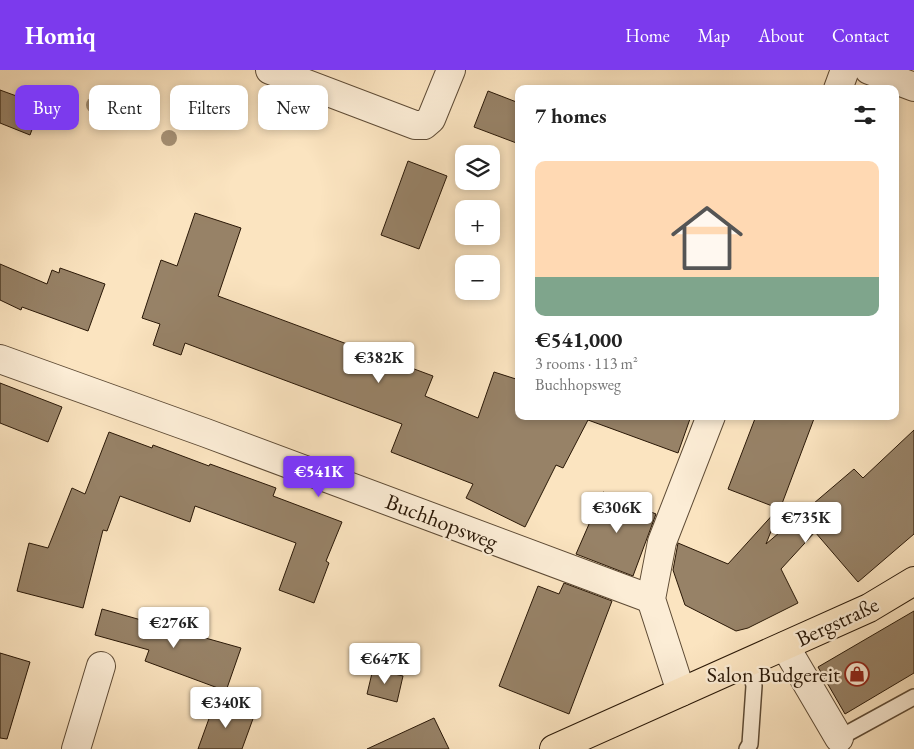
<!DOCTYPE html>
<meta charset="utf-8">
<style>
:root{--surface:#fff;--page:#f2f2f2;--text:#222;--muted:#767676;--line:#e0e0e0;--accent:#7c3aed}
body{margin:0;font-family:"EB Garamond",serif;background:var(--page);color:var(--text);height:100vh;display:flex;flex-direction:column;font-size:19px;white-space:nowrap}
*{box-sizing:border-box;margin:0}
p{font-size:16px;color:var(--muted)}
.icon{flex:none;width:28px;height:28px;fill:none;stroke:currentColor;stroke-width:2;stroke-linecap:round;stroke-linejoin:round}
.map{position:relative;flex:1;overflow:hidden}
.sheet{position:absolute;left:515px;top:15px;width:384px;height:335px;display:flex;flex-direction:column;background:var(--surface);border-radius:10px;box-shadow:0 2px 8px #0003}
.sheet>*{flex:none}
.top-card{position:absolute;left:15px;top:15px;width:425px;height:45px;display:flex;gap:10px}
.fabs{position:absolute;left:455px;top:75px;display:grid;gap:10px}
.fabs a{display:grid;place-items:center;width:45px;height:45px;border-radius:10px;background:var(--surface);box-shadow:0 2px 8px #0003;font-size:25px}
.price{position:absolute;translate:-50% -42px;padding:0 11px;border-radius:5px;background:#fff;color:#222;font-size:16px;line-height:32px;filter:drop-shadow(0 1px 2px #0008)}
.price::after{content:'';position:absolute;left:50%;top:30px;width:15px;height:11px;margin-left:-8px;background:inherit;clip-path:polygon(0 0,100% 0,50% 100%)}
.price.active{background:var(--accent);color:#fff}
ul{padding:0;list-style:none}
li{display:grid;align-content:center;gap:10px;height:265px;padding:0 20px}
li+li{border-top:1px solid var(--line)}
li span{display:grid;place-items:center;height:155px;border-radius:10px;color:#555}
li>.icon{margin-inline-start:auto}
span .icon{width:90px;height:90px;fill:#fffc;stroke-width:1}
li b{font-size:21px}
h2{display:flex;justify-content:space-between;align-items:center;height:60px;padding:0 20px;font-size:21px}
.chip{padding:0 18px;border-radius:10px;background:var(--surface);box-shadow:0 2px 8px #0003;font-size:18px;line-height:45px}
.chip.active{background:var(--accent);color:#fff}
header{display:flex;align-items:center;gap:30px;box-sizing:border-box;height:70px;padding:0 25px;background:var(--accent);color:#fff}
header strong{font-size:24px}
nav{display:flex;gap:28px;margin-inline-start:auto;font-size:18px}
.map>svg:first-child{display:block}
.building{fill:#978267;stroke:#2a1807}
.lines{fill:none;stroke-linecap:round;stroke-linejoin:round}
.lane-casing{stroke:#5e4b35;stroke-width:18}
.street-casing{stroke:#5e4b35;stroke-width:30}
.primary-casing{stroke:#2a1807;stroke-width:30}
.lane{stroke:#fcedd6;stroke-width:15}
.street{stroke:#fcedd6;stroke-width:28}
.primary{stroke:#fbe4c0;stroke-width:28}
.tree{fill:#a59074}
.labels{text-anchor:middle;stroke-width:4.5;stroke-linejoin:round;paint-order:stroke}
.street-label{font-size:22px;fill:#2a1807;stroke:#fcedd6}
.poi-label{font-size:22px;fill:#2a1807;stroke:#fcedd6;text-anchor:end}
</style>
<header>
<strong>Homiq</strong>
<nav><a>Home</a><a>Map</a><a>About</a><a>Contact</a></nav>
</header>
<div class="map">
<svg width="914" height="679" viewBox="0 0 914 679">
<rect width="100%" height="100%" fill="#fbe4c0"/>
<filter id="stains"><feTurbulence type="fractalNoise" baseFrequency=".004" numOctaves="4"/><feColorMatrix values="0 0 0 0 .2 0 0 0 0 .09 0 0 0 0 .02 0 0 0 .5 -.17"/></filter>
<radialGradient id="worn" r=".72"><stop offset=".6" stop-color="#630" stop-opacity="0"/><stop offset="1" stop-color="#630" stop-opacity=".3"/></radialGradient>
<!-- building -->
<g class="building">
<path d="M0,20l41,15 -11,30 -30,-12z"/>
<path d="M488,21l31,12v41l-45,-17z"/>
<path d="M408,91l39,15 -28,73 -38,-14z"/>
<path d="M195,143l46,15 -23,68 215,80 -8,20 53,22 16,-46 25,8v36h172l-13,37 -90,-33 -25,48 -7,-3 -31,62 -59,-29 7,-14 -82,-32 11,-28 -217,-81 -4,12 -28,-10 7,-21 -18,-6 19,-58 16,6z"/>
<path d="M0,194l47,20 5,-14 7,3 1,-5 45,16 -17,47 -66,-24 -1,3 -21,-10z"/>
<path d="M0,313l62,24 -14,35 -48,-19z"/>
<path d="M756,346h59l-35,93 -52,-20z"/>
<path d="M914,360v104l-56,48 -43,-50 -34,37 17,34 -50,25 -12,3 -51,-26 -12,-35 5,-27 50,21 49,-54 2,1 -13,33 88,-75 9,9z"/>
<path d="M109,362l43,16 1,-3 56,21 1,-2 66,24 -3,8 69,26 -16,39 3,2 -15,40 -35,-13 17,-47 -101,-37 -5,16 -70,-26 -13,35 -4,-1 -20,78 -66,-17 12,-48 19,5 24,-60 13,6z"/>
<path d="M603,422l53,22 -23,62 -57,-22z"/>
<path d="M564,513l48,18 -43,113 -70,-28 39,-100 21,8z"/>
<path d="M102,539l139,39 -15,43 -81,-30 4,-11 -54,-15z"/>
<path d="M914,541v62l-69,41 -27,-47z"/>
<path d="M0,583l30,9 -23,77 -7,-1z"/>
<path d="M373,599l30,7 -6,26 -30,-8z"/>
<path d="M215,632l39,14 -12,33h-44z"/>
<path d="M434,648l15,31h-82z"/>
</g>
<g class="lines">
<!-- lane casing -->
<g class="lane-casing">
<g id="lane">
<path d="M839,668l75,-41"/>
<path d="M747,679l3,-5 4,-58 -5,-24"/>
</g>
</g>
<!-- street casing -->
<g class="street-casing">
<g id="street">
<path d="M270,0l145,55h9l7,-6 20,-49"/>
<path d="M869,0l45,17"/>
<path d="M838,19l7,-19"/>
<path d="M0,289l206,74 445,166"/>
<path d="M785,576l54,92"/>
<path d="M681,622l-30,-93 11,-57 49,-126"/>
<path d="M76,679l25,-83"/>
</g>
</g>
<!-- primary casing -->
<g class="primary-casing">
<path id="primary" d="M554,679l315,-141 45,-27"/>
</g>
<!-- lane -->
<use href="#lane" class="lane"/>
<!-- street -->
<use href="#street" class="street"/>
<!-- primary -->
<use href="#primary" class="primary"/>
</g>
<!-- trees -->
<g class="tree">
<circle cx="94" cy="35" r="8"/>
<circle cx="169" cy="68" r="8"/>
</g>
<!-- icons -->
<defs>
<g id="shop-ring" transform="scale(1.25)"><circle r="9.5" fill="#fcedd6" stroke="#8f2418" stroke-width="1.5"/><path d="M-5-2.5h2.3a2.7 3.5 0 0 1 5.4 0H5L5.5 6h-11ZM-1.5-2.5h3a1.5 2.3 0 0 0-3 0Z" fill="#8f2418"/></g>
</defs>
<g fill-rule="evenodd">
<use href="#shop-ring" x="857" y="604"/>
</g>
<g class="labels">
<!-- street labels -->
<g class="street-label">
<text transform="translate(442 451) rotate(21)" y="8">Buchhopsweg</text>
<text transform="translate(837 551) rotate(-25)" y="8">Bergstraße</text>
</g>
<!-- poi labels -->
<g class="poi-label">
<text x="840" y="612">Salon Budgereit</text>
</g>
</g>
<rect width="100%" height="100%" filter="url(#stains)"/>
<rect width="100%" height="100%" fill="url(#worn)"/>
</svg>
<div class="fabs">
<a><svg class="icon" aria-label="layers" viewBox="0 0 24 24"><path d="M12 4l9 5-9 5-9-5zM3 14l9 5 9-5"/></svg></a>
<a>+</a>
<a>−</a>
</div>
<b class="price" style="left:379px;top:314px">€382K</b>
<b class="price active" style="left:319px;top:428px">€541K</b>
<b class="price" style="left:617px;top:464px">€306K</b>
<b class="price" style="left:806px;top:474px">€735K</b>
<b class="price" style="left:174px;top:579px">€276K</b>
<b class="price" style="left:385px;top:615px">€647K</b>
<b class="price" style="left:226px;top:659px">€340K</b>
<div class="top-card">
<a class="chip active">Buy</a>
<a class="chip">Rent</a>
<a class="chip">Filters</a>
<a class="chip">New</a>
</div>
<section class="sheet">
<h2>7 homes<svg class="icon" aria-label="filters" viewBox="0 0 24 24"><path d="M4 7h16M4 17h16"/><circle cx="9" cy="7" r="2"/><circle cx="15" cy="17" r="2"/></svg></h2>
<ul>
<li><span style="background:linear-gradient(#ffd9b3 75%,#7fa58c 0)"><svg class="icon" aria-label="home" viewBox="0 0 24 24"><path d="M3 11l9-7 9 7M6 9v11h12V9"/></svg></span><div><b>€541,000</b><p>3 rooms · 113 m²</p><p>Buchhopsweg</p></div></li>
</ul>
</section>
</div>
